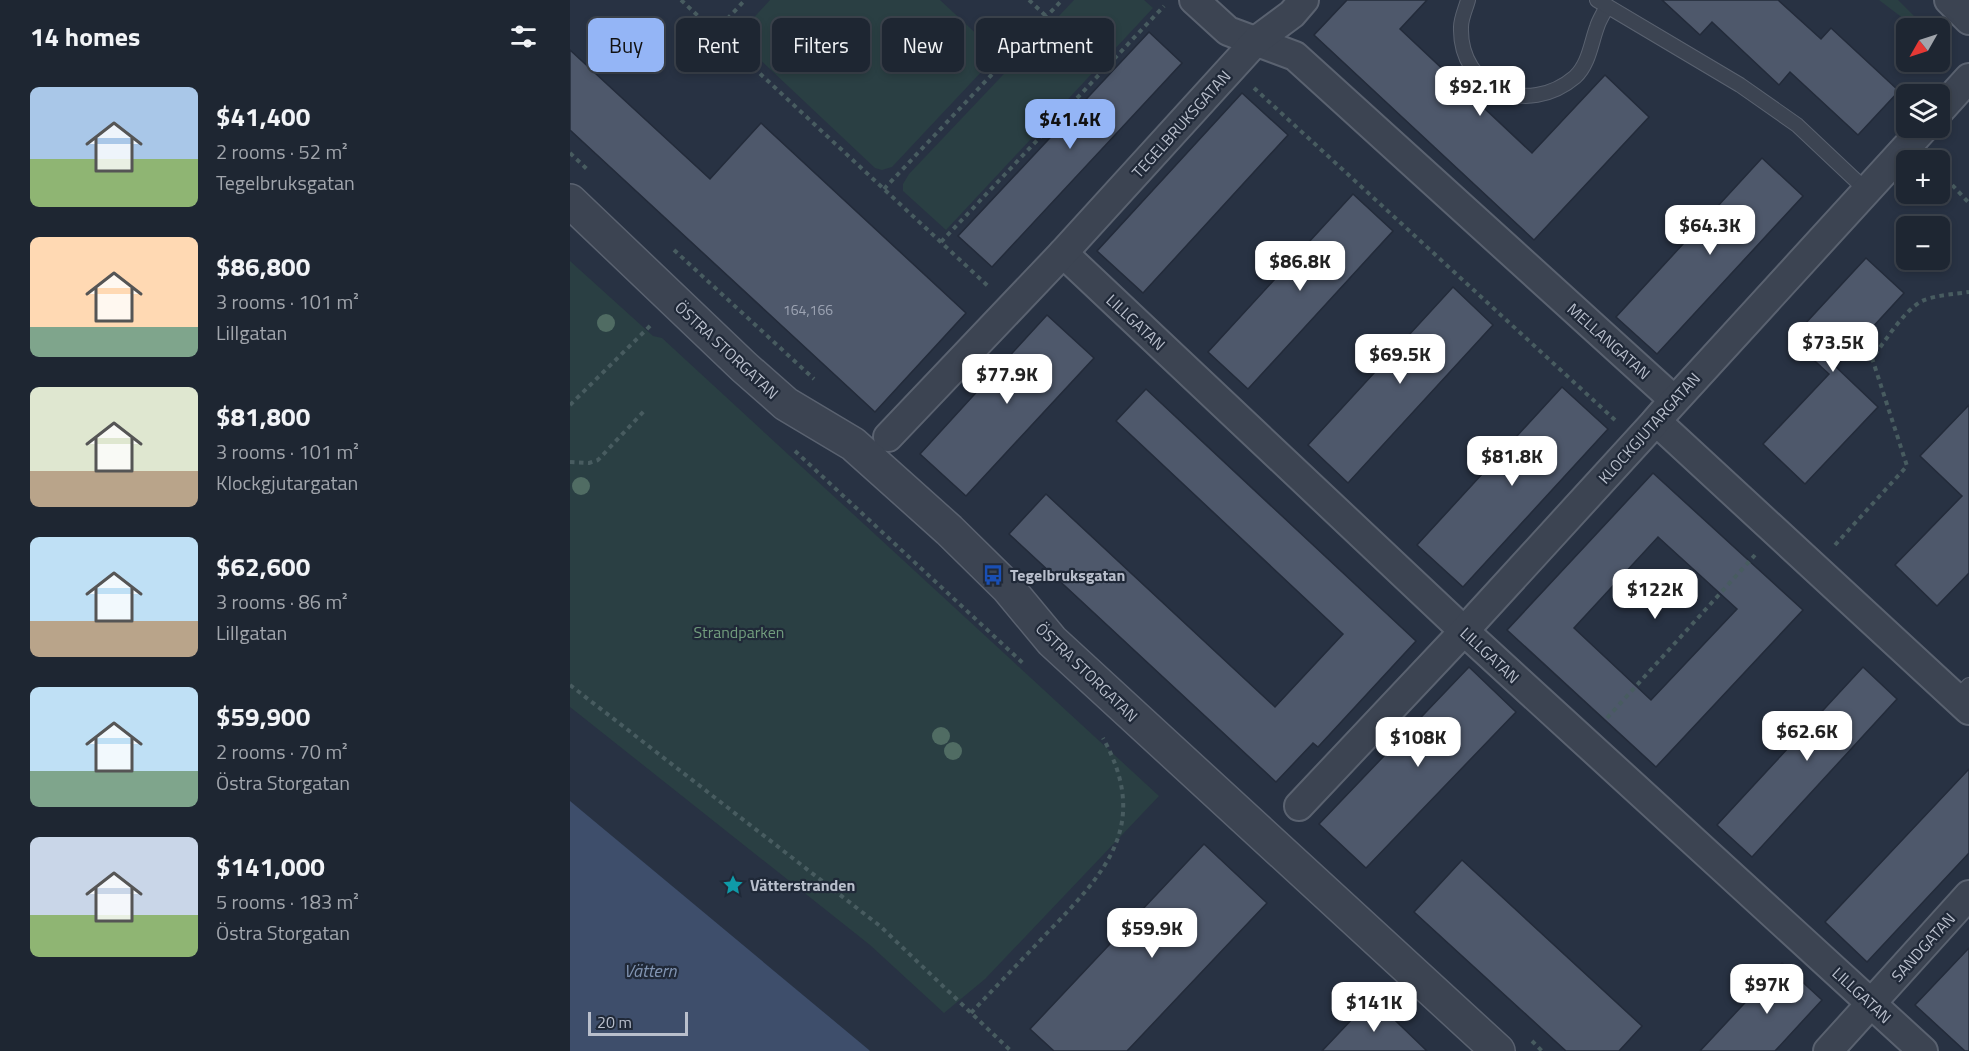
<!DOCTYPE html>
<meta charset="utf-8">
<style>
:root{--surface:#1e2632;--page:#262e3a;--text:#f1f3f6;--muted:#a1a5ac;--line:#3c434d;--accent:#94b5f6}
body{margin:0;font-family:"Titillium Web",sans-serif;background:var(--page);color:var(--text);height:100vh;display:flex;flex-direction:column;font-size:22px;white-space:nowrap}
*{box-sizing:border-box;margin:0}
p{font-size:20px;color:var(--muted)}
.icon{flex:none;width:33px;height:33px;fill:none;stroke:currentColor;stroke-width:2;stroke-linecap:round;stroke-linejoin:round}
.map{position:relative;flex:1;overflow:hidden}
.drawer{display:flex;flex-direction:column;background:var(--surface);width:570px}
.drawer>*{flex:none}
.guide{position:absolute;left:18px;top:18px;width:570px;height:54px;display:flex;gap:12px}
.needle{width:39px;rotate:231deg}
.tools{position:absolute;left:1326px;top:18px;display:grid;gap:12px}
.tools a{display:grid;place-items:center;width:54px;height:54px;border-radius:9px;background:var(--surface);box-shadow:0 3px 9px #0003,0 0 0 2px var(--line);font-size:30px}
.scale{position:absolute;left:18px;bottom:15px;width:100px;box-sizing:border-box;padding-left:6px;border:3px solid #b9bfcc;border-top:0;font-size:16px;line-height:21px;white-space:nowrap;color:#b9bfcc;-webkit-text-stroke:4px #202938;paint-order:stroke}
.price{position:absolute;translate:-50% -51px;padding:0 14px;border-radius:12px;background:#fff;color:#222;font-size:20px;line-height:39px;filter:drop-shadow(0 2px 3px #0008)}
.price::after{content:'';position:absolute;left:50%;top:36px;width:18px;height:14px;margin-left:-9px;background:inherit;clip-path:polygon(0 0,100% 0,50% 100%)}
.price.selected{background:var(--accent);color:#111}
ul{padding:0;list-style:none}
li{display:flex;align-items:center;gap:18px;height:150px;padding:0 30px}
li span{display:grid;place-items:center;flex:none;width:168px;height:120px;border-radius:9px;color:#555}
li>.icon{margin-inline-start:auto}
span .icon{width:72px;height:72px;fill:#fffc;stroke-width:1}
li b{font-size:26px}
h2{display:flex;justify-content:space-between;align-items:center;height:72px;padding:0 30px;font-size:26px}
.tag{padding:0 21px;border-radius:9px;background:var(--surface);box-shadow:0 3px 9px #0003,0 0 0 2px var(--line);font-size:21px;line-height:54px}
.tag.selected{background:var(--accent);color:#111}
main{display:flex;flex:1;min-height:0}
.map>svg:first-child{display:block}
.green{fill:#2a3f43}
.water{fill:#3e4e6b}
.building{fill:#4e586b;stroke:#232b3a;stroke-width:1.5;fill-rule:evenodd}
.lines{fill:none;stroke-linecap:round;stroke-linejoin:round}
.service-casing{stroke:#5a6270;stroke-width:16}
.minor-casing{stroke:#5a6270;stroke-width:32}
.tertiary-casing{stroke:#5a6270;stroke-width:36}
.path{stroke:#485c60;stroke-width:4;stroke-dasharray:4.5 4.5;stroke-linecap:butt}
.service{stroke:#3c4452;stroke-width:14}
.minor{stroke:#3c4452;stroke-width:28}
.tertiary{stroke:#3c4452;stroke-width:33}
.tree{fill:#506c63}
.labels{text-anchor:middle;stroke-width:4.5;stroke-linejoin:round;paint-order:stroke}
.number-label{font-size:14px;fill:#9ea5b4}
.street-label{font-size:16px;fill:#b9bfcc;stroke:#202938}
.poi-label{font-size:16px;font-weight:bold;fill:#b9bfcc;stroke:#202938;text-anchor:start}
.park-label{font-size:16px;fill:#719c7d;stroke:#202938}
.water-label{font-size:18px;font-style:italic;fill:#8194b2;stroke:#202938}
</style>
<main>
<section class="drawer">
<h2>14 homes<svg class="icon" aria-label="filters" viewBox="0 0 24 24"><path d="M4 7h16M4 17h16"/><circle cx="9" cy="7" r="2"/><circle cx="15" cy="17" r="2"/></svg></h2>
<ul>
<li><span style="background:linear-gradient(#a9c7e8 60%,#8fb573 0)"><svg class="icon" aria-label="home" viewBox="0 0 24 24"><path d="M3 11l9-7 9 7M6 9v11h12V9"/></svg></span><div><b>$41,400</b><p>2 rooms · 52 m²</p><p>Tegelbruksgatan</p></div></li>
<li><span style="background:linear-gradient(#ffd9b3 75%,#7fa58c 0)"><svg class="icon" aria-label="home" viewBox="0 0 24 24"><path d="M3 11l9-7 9 7M6 9v11h12V9"/></svg></span><div><b>$86,800</b><p>3 rooms · 101 m²</p><p>Lillgatan</p></div></li>
<li><span style="background:linear-gradient(#dfe7d0 70%,#b9a48a 0)"><svg class="icon" aria-label="home" viewBox="0 0 24 24"><path d="M3 11l9-7 9 7M6 9v11h12V9"/></svg></span><div><b>$81,800</b><p>3 rooms · 101 m²</p><p>Klockgjutargatan</p></div></li>
<li><span style="background:linear-gradient(#bfe0f5 70%,#b9a48a 0)"><svg class="icon" aria-label="home" viewBox="0 0 24 24"><path d="M3 11l9-7 9 7M6 9v11h12V9"/></svg></span><div><b>$62,600</b><p>3 rooms · 86 m²</p><p>Lillgatan</p></div></li>
<li><span style="background:linear-gradient(#bfe0f5 70%,#7fa58c 0)"><svg class="icon" aria-label="home" viewBox="0 0 24 24"><path d="M3 11l9-7 9 7M6 9v11h12V9"/></svg></span><div><b>$59,900</b><p>2 rooms · 70 m²</p><p>Östra Storgatan</p></div></li>
<li><span style="background:linear-gradient(#c9d6e8 65%,#8fb573 0)"><svg class="icon" aria-label="home" viewBox="0 0 24 24"><path d="M3 11l9-7 9 7M6 9v11h12V9"/></svg></span><div><b>$141,000</b><p>5 rooms · 183 m²</p><p>Östra Storgatan</p></div></li>
</ul>
</section>
<div class="map">
<svg width="1399" height="1051" viewBox="0 0 1399 1051">
<rect width="100%" height="100%" fill="#283243"/>
<!-- green -->
<g class="green">
<path d="M200,0h170l58,54 -106,113 -10,3 -7,-2 -139,-131z"/>
<path d="M504,0h70l9,8 -207,222 -43,-39v-7l6,-10z"/>
<path d="M1309,0h19l28,28h-10z"/>
<path d="M0,261l83,75 9,2 497,458 -174,183 -41,34 -74,-68 -300,-238z"/>
</g>
<!-- water -->
<path class="water" d="M0,801l299,249 1,1h-300z"/>
<!-- building -->
<g class="building">
<path d="M777,0h80l-27,29 132,124 73,-78 44,42 -115,123 -220,-205z"/>
<path d="M1092,0h116l43,39 10,-11 68,63 -41,44 -68,-63 -11,13 -67,-63 -12,13z"/>
<path d="M579,32l33,31 -190,204 -34,-31z"/>
<path d="M0,50l140,129 51,-56 205,190 -91,99 -305,-282z"/>
<path d="M672,93l46,42 -145,158 -46,-42z"/>
<path d="M1192,158l41,38 -146,158 -41,-37z"/>
<path d="M783,194l40,37 -145,158 -40,-37z"/>
<path d="M1296,258l38,35 -68,74 42,40 -73,77 -42,-40 66,-70 -38,-35z"/>
<path d="M883,287l40,38 -145,158 -40,-38z"/>
<path d="M477,315l47,43 -128,138 -46,-42z"/>
<path d="M992,387l46,42 -145,158 -46,-42z"/>
<path d="M576,389l270,252 -98,106 -5,-4 -37,39 -267,-248 37,-40 229,213 68,-73 -227,-213z"/>
<path d="M1399,405v168l-32,33 -42,-41 67,-69 -42,-40z"/>
<path d="M1083,473l150,137 -147,157 -149,-137zM1088,537l79,72 -86,91 -77,-72z"/>
<path d="M899,667l47,45 -150,156 -47,-44z"/>
<path d="M1293,667l34,32 -145,158 -35,-32z"/>
<path d="M1399,769v84l-102,109 -42,-40z"/>
<path d="M634,844l63,59 -140,148h-73l-24,-22z"/>
<path d="M892,860l180,166 -23,25h-53l-152,-139z"/>
<path d="M1399,948v103h-4l-50,-46z"/>
<path d="M1212,963l40,37 -47,51h-75z"/>
<path d="M802,998l55,53h-105z"/>
</g>
<g class="lines">
<!-- service casing -->
<g class="service-casing">
<g id="service">
<path d="M898,0c-2,8 -7,18 -7,27 -2,63 67,90 114,50 14,-13 16,-34 22,-50 2,-7 7,-14 10,-21"/>
<path d="M1027,0l143,85 57,40 69,65"/>
<path d="M1387,698l12,-13"/>
</g>
</g>
<!-- minor casing -->
<g class="minor-casing">
<g id="minor">
<path d="M624,0l34,31 67,25 379,344 -18,21 313,289"/>
<path d="M1379,0l20,20"/>
<path d="M1370,110l29,-32"/>
<path d="M493,253l401,378 459,420"/>
<path d="M318,437l175,-184 194,-213 35,-26 12,-14"/>
<path d="M729,806l165,-175 460,-503"/>
<path d="M1258,1051l141,-156"/>
</g>
</g>
<!-- tertiary casing -->
<g class="tertiary-casing">
<path id="tertiary" d="M0,201l174,166 42,37 67,40 96,86 59,58 44,53 446,410"/>
</g>
<!-- path -->
<g class="path">
<path d="M111,0l308,287"/>
<path d="M459,0l18,17"/>
<path d="M145,32l30,-32"/>
<path d="M684,88l361,332"/>
<path d="M0,153l19,18"/>
<path d="M1370,172l29,31"/>
<path d="M314,189l178,-189"/>
<path d="M371,242l223,-236"/>
<path d="M104,250l140,129"/>
<path d="M0,405l82,-81"/>
<path d="M225,451l230,214"/>
<path d="M0,462l19,1 9,-3 48,-51"/>
<path d="M1265,545l72,-79 -35,-108c13,-16 31,-47 50,-57 13,-6 33,-7 47,-9"/>
<path d="M0,685l310,241 131,125"/>
<path d="M1037,718l148,-163"/>
<path d="M401,1013c25,-27 51,-53 76,-80 59,-61 104,-108 56,-195"/>
<path d="M962,1041l10,10"/>
</g>
<!-- service -->
<use href="#service" class="service"/>
<!-- minor -->
<use href="#minor" class="minor"/>
<!-- tertiary -->
<use href="#tertiary" class="tertiary"/>
</g>
<!-- trees -->
<g class="tree">
<circle cx="36" cy="323" r="9"/>
<circle cx="11" cy="486" r="9"/>
<circle cx="371" cy="736" r="9"/>
<circle cx="383" cy="751" r="9"/>
</g>
<!-- icons -->
<defs>
<g id="bus-bare" transform="scale(1.62)"><path d="M-5-6H5V4H4V6H2V4H-2V6H-4V4H-5ZM-3.5-4V0h7V-4ZM-3.5 1.2v1.5H-2V1.2ZM2 1.2v1.5H3.5V1.2Z" fill="#1a4fb4" stroke="#202938" stroke-width="2.5" paint-order="stroke"/></g>
<g id="sight-bare" transform="scale(1.62)"><path d="M0-6L1.8-2.2L6-1.7L2.9 1.2L3.7 5.4L0 3.3L-3.7 5.4L-2.9 1.2L-6-1.7L-1.8-2.2Z" fill="#0f9aa8" stroke="#202938" stroke-width="2.5" paint-order="stroke"/></g>
</defs>
<g fill-rule="evenodd">
<use href="#bus-bare" x="423" y="575"/>
<use href="#sight-bare" x="163" y="885"/>
</g>
<g class="labels">
<!-- number labels -->
<g class="number-label">
<text x="238" y="315">164,166</text>
</g>
<!-- street labels -->
<g class="street-label">
<text transform="translate(611 124) rotate(-48)" y="6">TEGELBRUKSGATAN</text>
<text transform="translate(566 322) rotate(43)" y="6">LILLGATAN</text>
<text transform="translate(1039 341) rotate(42)" y="6">MELLANGATAN</text>
<text transform="translate(157 350) rotate(43)" y="6">ÖSTRA STORGATAN</text>
<text transform="translate(1079 428) rotate(-48)" y="6">KLOCKGJUTARGATAN</text>
<text transform="translate(920 655) rotate(43)" y="6">LILLGATAN</text>
<text transform="translate(517 672) rotate(44)" y="6">ÖSTRA STORGATAN</text>
<text transform="translate(1353 947) rotate(-48)" y="6">SANDGATAN</text>
<text transform="translate(1292 995) rotate(43)" y="6">LILLGATAN</text>
</g>
<!-- poi labels -->
<g class="poi-label">
<text x="440" y="581">Tegelbruksgatan</text>
<text x="180" y="891">Vätterstranden</text>
</g>
<!-- park labels -->
<g class="park-label">
<text x="169" y="638">Strandparken</text>
</g>
<!-- water labels -->
<g class="water-label">
<text x="80" y="977">Vättern</text>
</g>
</g>
</svg>
<div class="tools">
<a><svg class="needle" viewBox="-14 -14 28 28"><path d="M0-13l5 13h-10z" fill="#e53935"/><path d="M0 13l5-13h-10z" fill="#a1a5ac"/></svg></a>
<a><svg class="icon" aria-label="layers" viewBox="0 0 24 24"><path d="M12 4l9 5-9 5-9-5zM3 14l9 5 9-5"/></svg></a>
<a>+</a>
<a>−</a>
</div>
<div class="scale">20 m</div>
<b class="price" style="left:910px;top:117px">$92.1K</b>
<b class="price selected" style="left:500px;top:150px">$41.4K</b>
<b class="price" style="left:1140px;top:256px">$64.3K</b>
<b class="price" style="left:730px;top:292px">$86.8K</b>
<b class="price" style="left:1263px;top:373px">$73.5K</b>
<b class="price" style="left:830px;top:385px">$69.5K</b>
<b class="price" style="left:437px;top:405px">$77.9K</b>
<b class="price" style="left:942px;top:487px">$81.8K</b>
<b class="price" style="left:1085px;top:620px">$122K</b>
<b class="price" style="left:1237px;top:762px">$62.6K</b>
<b class="price" style="left:848px;top:768px">$108K</b>
<b class="price" style="left:582px;top:959px">$59.9K</b>
<b class="price" style="left:1197px;top:1015px">$97K</b>
<b class="price" style="left:804px;top:1033px">$141K</b>
<div class="guide">
<a class="tag selected">Buy</a>
<a class="tag">Rent</a>
<a class="tag">Filters</a>
<a class="tag">New</a>
<a class="tag">Apartment</a>
</div>
</div>
</main>
